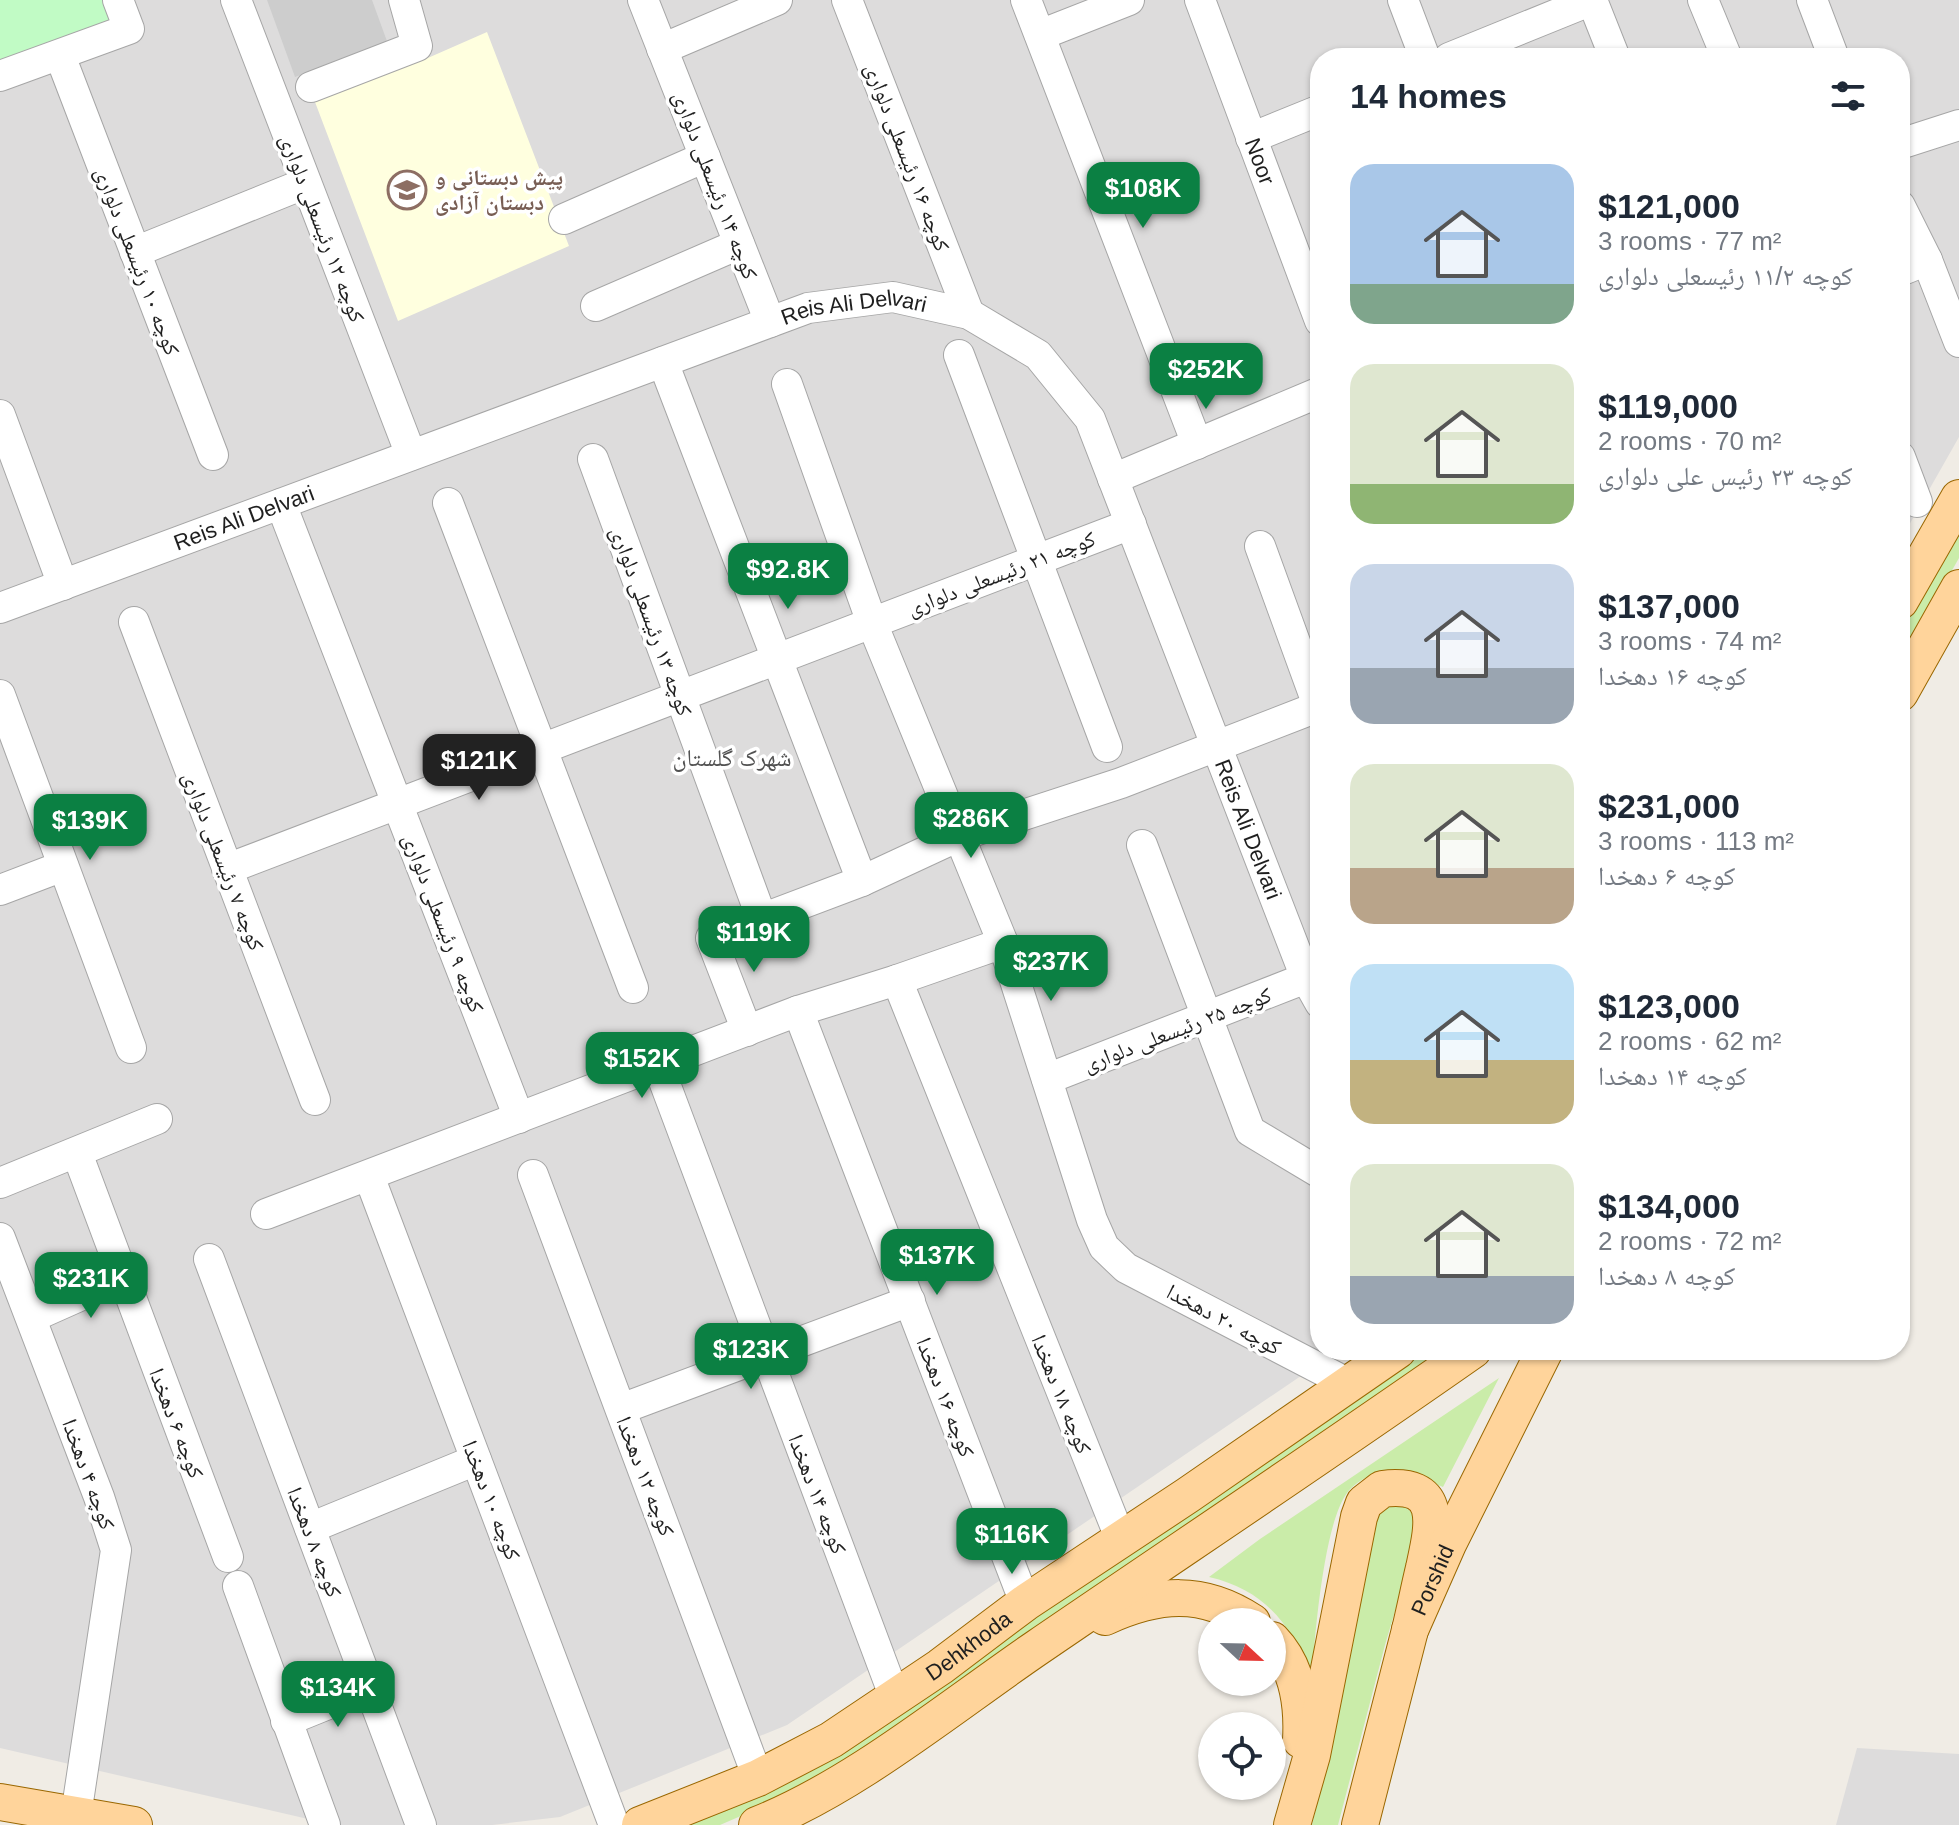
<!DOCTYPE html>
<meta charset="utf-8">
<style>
:root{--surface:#fff;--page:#f6f6f7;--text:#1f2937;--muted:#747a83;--accent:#0b8043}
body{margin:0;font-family:Arial,"Noto Naskh Arabic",sans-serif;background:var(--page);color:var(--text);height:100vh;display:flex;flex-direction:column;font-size:30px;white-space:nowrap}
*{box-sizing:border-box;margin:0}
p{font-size:26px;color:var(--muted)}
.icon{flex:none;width:44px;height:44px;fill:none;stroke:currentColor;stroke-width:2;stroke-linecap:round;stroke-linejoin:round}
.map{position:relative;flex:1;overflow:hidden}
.sheet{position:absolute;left:1310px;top:48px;width:600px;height:1312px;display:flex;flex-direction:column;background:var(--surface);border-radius:32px;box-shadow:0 2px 6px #0004}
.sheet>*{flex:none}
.needle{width:52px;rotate:112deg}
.buttons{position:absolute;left:1198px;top:1608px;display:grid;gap:16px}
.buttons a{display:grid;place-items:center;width:88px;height:88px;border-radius:50%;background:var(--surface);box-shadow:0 2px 6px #0004;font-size:40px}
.price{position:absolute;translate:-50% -68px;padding:0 18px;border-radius:16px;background:var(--accent);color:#fff;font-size:26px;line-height:52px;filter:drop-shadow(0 2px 4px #0008)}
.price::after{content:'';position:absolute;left:50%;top:48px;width:24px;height:18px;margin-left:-12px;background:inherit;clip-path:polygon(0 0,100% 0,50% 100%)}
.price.current{background:#222;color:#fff}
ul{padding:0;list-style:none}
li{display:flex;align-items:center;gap:24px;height:200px;padding:0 40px}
li span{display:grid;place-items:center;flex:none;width:224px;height:160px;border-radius:24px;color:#555}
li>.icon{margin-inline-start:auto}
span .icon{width:96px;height:96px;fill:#fffc;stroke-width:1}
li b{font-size:34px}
h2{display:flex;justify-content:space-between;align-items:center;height:96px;padding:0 40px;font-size:34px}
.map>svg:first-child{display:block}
.residential{fill:#dddcdc}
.education{fill:#ffffdf}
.religious{fill:#cdcdcd}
.grass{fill:#caeca9}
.park{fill:#c1fbc5}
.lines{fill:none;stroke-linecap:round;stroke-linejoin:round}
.minor-casing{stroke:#a6a6a6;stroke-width:32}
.major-casing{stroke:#9a6700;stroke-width:38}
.minor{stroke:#fff;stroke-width:30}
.major{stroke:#ffd49b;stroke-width:36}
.labels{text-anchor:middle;stroke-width:7;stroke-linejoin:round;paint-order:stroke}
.street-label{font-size:22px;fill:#1f1f1f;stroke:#fff}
.education-label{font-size:22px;font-weight:bold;fill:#785e54;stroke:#fff;text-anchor:start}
.neighbourhood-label{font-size:24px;fill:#525252;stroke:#fff}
</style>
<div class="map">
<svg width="1959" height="1825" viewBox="0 0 1959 1825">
<rect width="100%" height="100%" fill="#f0ece5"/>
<!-- residential -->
<g class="residential">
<path d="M0,0h1959v437l-59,104v-483h-580v1292h19l-552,375 -227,92 -68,8h-158l-334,-77z"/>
<path d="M1857,1748l102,6v71h-123z"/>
</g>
<!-- education -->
<path class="education" d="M487,32l82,214 -171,75 -83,-219 106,-41z"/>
<!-- religious -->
<path class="religious" d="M267,0h105l16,44 -93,33z"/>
<!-- grass -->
<g class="grass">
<path d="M1959,525v33l-59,105v-36z"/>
<path d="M1418,1350h29l-641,438 -86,37h-46z"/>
<path d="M1499,1378l-56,109c-16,-7 -35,-18 -53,-17 -15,1 -34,11 -43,23 -23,31 -32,140 -35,182 -22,-51 -47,-85 -103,-98l51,-38z"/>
<path d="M1395,1504c16,4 20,10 24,25l-34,116 -47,180h-26l29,-121 26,-177 17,-21z"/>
</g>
<!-- park -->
<path class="park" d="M0,0h109l8,21 -117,44z"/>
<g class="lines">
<!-- minor casing -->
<g class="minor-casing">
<g id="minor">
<path d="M236,0l175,455"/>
<path d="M643,0l127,322"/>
<path d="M847,0l122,314"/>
<path d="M1026,0l171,444"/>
<path id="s1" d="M1200,0l120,321"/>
<path d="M1403,0l22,58"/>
<path d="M1592,0l23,58"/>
<path d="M1703,0l24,58"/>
<path d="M1812,0l22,58"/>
<path d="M1040,35l89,-35"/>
<path d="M662,49l115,-49"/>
<path d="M1449,58l143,-58"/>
<path d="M64,66l149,389"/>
<path d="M0,76l129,-47 -11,-29"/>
<path d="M311,87l106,-41 -13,-46"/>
<path d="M1251,138l69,-28"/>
<path d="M1900,144l59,-19"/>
<path d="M1900,206l27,54 32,82"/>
<path d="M564,219l141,-62"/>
<path d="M135,252l171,-69"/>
<path d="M1900,271l27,-11"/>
<path d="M596,306l143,-62"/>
<path d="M959,355l148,392"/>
<path d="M663,362l199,519"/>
<path d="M787,384l85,239 131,320 89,277 12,27 22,21 223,116"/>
<path d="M0,415l63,170"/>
<path d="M1900,457l17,45"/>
<path d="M593,459l169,460"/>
<path d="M1113,479l207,-87"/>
<path d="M448,503l185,485"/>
<path d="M281,504l238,614"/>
<path d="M1260,546l60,165"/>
<path id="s2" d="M0,608l808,-300 85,-11 76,17 69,41 52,64 216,559 14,25"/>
<path d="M134,622l181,478"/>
<path d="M0,695l131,353"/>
<path d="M1142,845l108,286 70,42"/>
<path d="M227,869l904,-345"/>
<path d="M0,890l63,-24"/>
<path d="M897,980l224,560"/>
<path d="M798,1011l227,592"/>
<path d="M747,1031l-36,-93 151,-57 97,-45 162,-53 199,-77"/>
<path d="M658,1065l237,633"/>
<path d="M1047,1079l259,-101"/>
<path d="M77,1153l151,404"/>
<path d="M533,1175l225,603"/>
<path d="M369,1176l245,649"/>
<path d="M0,1183l157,-64"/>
<path d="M266,1214l532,-203 99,-31 106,-37"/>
<path d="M0,1238l99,259 17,53 -40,265"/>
<path d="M209,1259l212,566"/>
<path d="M39,1314l83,-37"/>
<path d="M621,1409l289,-108"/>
<path d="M310,1528l166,-68"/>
<path d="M238,1586l87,239"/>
<path d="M286,1721l84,-34"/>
</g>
</g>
<!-- major casing -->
<g class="major-casing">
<g id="major">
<path d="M1900,601l59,-103"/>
<path d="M1900,693l59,-105"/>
<path d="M1105,1617c53,-24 97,-28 147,5"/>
<path d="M1272,1640c26,27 31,64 29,100"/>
<path d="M0,1802l134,23"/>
<path id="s3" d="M640,1825l118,-47 73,-38 109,-73 85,-64 163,-108 210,-145"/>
<path d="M757,1825c98,-39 193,-118 281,-178 145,-99 291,-196 435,-297"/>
<path d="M1292,1825l20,-70 47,-238 5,-14 18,-14c63,-8 51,37 42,79 -5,21 -9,41 -14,62"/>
<path id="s4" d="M1360,1825l50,-195 38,-86 97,-194"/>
</g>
</g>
<!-- minor -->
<use href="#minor" class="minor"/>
<!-- major -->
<use href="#major" class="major"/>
</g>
<!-- icons -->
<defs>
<g id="school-ring" transform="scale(2)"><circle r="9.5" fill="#fff" stroke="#8d6e63" stroke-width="1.5"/><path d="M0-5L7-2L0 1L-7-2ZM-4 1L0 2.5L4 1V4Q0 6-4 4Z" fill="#8d6e63"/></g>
</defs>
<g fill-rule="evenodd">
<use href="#school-ring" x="407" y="190"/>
</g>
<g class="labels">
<!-- street labels -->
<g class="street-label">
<text transform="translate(908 157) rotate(69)" y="8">کوچه ۱۶ رئیسعلی دلواری</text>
<text dy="8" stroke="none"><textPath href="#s1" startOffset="172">Noor</textPath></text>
<text transform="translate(716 185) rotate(69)" y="8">کوچه ۱۴ رئیسعلی دلواری</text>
<text transform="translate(323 228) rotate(69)" y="8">کوچه ۱۲ رئیسعلی دلواری</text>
<text transform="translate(138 261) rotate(69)" y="8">کوچه ۱۰ رئیسعلی دلواری</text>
<text dy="8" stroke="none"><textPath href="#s2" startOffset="908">Reis Ali Delvari</textPath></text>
<text dy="8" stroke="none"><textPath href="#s2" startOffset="260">Reis Ali Delvari</textPath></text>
<text transform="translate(1001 573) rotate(-21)" y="8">کوچه ۲۱ رئیسعلی دلواری</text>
<text transform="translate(652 621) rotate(70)" y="8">کوچه ۱۳ رئیسعلی دلواری</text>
<text dy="8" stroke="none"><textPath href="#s2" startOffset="1628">Reis Ali Delvari</textPath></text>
<text transform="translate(224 861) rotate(69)" y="8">کوچه ۷ رئیسعلی دلواری</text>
<text transform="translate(444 923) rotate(69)" y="8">کوچه ۹ رئیسعلی دلواری</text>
<text transform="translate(1177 1029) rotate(-21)" y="8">کوچه ۲۵ رئیسعلی دلواری</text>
<text transform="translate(1224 1319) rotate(28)" y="8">کوچه ۲۰ دهخدا</text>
<text transform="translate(1062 1394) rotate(68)" y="8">کوچه ۱۸ دهخدا</text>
<text transform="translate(946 1397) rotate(69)" y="8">کوچه ۱۶ دهخدا</text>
<text transform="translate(177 1423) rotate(69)" y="8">کوچه ۶ دهخدا</text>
<text transform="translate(89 1474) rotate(70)" y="8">کوچه ۴ دهخدا</text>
<text transform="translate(646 1476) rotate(69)" y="8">کوچه ۱۲ دهخدا</text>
<text transform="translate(818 1494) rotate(69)" y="8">کوچه ۱۴ دهخدا</text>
<text transform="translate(492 1500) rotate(69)" y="8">کوچه ۱۰ دهخدا</text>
<text transform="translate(315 1542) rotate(69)" y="8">کوچه ۸ دهخدا</text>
<text dy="8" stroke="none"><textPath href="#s4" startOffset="256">Porshid</textPath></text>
<text dy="8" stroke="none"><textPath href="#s3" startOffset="376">Dehkhoda</textPath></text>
</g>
<!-- education labels -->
<g class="education-label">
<text x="435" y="185">پیش دبستانی و<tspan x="435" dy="25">دبستان آزادی</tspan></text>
</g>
<!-- neighbourhood labels -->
<g class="neighbourhood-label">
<text x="732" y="766">شهرک گلستان</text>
</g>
</g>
</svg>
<div class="buttons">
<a><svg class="needle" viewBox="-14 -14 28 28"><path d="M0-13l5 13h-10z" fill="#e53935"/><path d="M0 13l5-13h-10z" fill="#747a83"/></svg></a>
<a><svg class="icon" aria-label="locate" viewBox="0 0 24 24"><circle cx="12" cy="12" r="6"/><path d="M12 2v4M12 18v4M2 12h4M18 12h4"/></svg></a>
</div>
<b class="price" style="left:1143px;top:230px">$108K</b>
<b class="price" style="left:1206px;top:411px">$252K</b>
<b class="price" style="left:788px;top:611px">$92.8K</b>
<b class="price current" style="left:479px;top:802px">$121K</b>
<b class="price" style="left:971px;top:860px">$286K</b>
<b class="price" style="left:90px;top:862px">$139K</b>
<b class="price" style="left:754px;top:974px">$119K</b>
<b class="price" style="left:1051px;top:1003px">$237K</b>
<b class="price" style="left:642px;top:1100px">$152K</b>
<b class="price" style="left:937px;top:1297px">$137K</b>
<b class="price" style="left:91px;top:1320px">$231K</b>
<b class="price" style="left:751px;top:1391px">$123K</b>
<b class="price" style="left:1012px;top:1576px">$116K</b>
<b class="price" style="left:338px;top:1729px">$134K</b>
<section class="sheet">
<h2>14 homes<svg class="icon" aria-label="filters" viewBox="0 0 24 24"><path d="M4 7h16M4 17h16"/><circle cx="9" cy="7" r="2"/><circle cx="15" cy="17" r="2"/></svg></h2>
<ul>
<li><span style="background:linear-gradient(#a9c7e8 75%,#7fa58c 0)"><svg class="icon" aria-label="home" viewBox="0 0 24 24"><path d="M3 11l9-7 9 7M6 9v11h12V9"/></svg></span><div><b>$121,000</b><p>3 rooms · 77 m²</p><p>کوچه ۱۱/۲ رئیسعلی دلواری</p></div></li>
<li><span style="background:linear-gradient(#dfe7d0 75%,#8fb573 0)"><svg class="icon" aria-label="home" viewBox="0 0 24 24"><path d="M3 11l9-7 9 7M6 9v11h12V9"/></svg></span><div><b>$119,000</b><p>2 rooms · 70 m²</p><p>کوچه ۲۳ رئیس علی دلواری</p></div></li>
<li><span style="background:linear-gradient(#c9d6e8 65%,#9aa5b1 0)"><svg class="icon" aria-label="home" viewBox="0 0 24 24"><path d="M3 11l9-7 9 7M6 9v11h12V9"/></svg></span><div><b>$137,000</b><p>3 rooms · 74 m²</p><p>کوچه ۱۶ دهخدا</p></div></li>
<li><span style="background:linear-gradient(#dfe7d0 65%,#b9a48a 0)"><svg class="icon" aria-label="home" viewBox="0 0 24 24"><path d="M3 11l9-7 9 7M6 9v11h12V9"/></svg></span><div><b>$231,000</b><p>3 rooms · 113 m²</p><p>کوچه ۶ دهخدا</p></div></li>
<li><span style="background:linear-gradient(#bfe0f5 60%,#c2b280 0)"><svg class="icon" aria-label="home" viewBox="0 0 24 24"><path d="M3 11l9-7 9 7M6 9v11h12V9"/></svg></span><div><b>$123,000</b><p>2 rooms · 62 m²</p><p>کوچه ۱۴ دهخدا</p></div></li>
<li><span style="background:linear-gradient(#dfe7d0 70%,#9aa5b1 0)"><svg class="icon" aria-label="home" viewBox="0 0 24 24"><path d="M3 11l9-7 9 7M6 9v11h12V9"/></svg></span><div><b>$134,000</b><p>2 rooms · 72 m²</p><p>کوچه ۸ دهخدا</p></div></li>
</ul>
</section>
</div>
